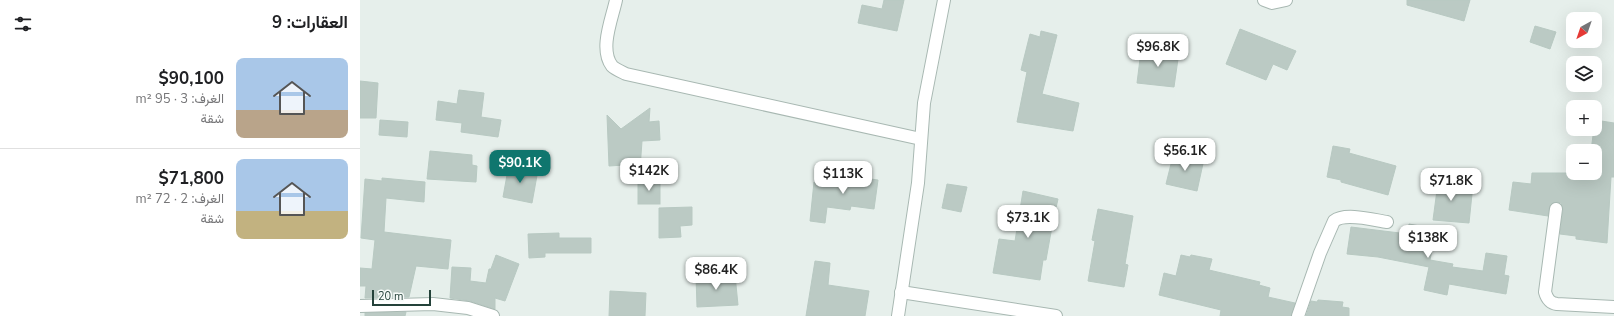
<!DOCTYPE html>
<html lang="ar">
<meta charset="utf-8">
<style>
:root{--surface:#fff;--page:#f6f6f6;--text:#202124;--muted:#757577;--line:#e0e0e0;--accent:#0f766e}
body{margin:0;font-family:"Nunito Sans",Vazirmatn,sans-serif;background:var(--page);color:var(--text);direction:rtl;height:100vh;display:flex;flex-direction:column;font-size:15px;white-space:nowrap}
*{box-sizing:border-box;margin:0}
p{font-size:13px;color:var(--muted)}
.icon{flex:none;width:22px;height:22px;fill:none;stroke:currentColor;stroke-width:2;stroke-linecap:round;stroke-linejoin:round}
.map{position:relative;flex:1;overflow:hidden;direction:ltr}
.sheet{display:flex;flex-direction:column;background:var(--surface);width:360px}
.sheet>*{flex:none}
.needle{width:26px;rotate:220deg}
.fabs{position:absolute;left:1206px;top:12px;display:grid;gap:8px}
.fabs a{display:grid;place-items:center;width:36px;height:36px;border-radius:8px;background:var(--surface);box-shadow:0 4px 16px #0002;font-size:20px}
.scale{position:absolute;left:12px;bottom:10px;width:59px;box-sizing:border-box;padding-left:4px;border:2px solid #24423a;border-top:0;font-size:11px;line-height:14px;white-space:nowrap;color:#24423a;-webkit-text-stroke:3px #f7fbf9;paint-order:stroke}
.price{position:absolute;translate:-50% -34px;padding:0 9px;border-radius:8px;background:#fff;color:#222;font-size:13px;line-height:26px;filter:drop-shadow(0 1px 2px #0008)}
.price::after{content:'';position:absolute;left:50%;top:24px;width:12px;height:9px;margin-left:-6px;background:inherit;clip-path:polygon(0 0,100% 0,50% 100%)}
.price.selected{background:var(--accent);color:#fff}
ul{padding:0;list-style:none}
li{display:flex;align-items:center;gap:12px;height:100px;padding:0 12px}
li+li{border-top:1px solid var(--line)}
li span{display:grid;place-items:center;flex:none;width:112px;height:80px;border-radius:8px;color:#555}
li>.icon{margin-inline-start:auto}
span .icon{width:48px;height:48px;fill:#fffc;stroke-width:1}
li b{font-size:17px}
h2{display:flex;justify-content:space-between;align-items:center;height:48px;padding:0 12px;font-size:17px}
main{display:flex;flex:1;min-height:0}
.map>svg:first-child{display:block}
.building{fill:#bbcac4;stroke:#b8c9c2}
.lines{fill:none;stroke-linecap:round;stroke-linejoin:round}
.minor-casing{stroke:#a8b8b2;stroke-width:14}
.minor{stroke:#fff;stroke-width:12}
</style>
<main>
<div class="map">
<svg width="1254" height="316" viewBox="0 0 1254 316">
<rect width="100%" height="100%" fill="#e6efeb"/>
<!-- building -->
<g class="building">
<path d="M524,0h20l-7,31 -39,-8 4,-18 20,4z"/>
<path d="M1047,0h63l-6,21 -57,-16z"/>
<path d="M1175,26l21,6 -6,17 -20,-7z"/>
<path d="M880,29l56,22 -9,19 -14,-6 -7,16 -40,-16z"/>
<path d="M681,31l16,4 -15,59 37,9 -6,28 -56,-9 10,-50 -6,-2 9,-36 10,3z"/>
<path d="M801,50l18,2 -5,35 -37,-4 4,-32 20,3z"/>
<path d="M0,81l18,2 -2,35h-16z"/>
<path d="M99,90l25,3 -3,24 20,3 -3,17 -37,-5 1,-9 -26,-3 2,-19 19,3z"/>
<path d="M290,108l-1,14 10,-1 1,19 -18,1 -2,28 -15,2 -1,-6 -15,1 -2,-51 14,14z"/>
<path d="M20,120l28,2 -1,15 -28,-2z"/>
<path d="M1235,120l19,3v54h-3l-4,66 -31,-4v-3l-16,-2 3,-24 -2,-7 -4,-1 -7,3 -2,11 -39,-6 4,-28 18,2 1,-11h63v-22h-4z"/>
<path d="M973,146l17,3 -1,4 47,13 -8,29 -47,-13v-2l-14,-3z"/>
<path d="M70,151l42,4v10l5,1 -1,16 -49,-3z"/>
<path d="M814,152l30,7 -7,32 -31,-7z"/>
<path d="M149,164l29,6 -6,33 -29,-6z"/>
<path d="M474,174l44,6 -4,29 -23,-3 -1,4 -23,-3 -2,16 -15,-2 4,-39 19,2z"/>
<path d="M1079,175l19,2 -2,16 16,1 -3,29 -36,-3z"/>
<path d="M22,178l43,4 -1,20 -38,-4 -2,34 67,8 -3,29 -32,-3 -7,31 -44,1 1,-12h-6v-18l12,1 3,-29 -14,-2 4,-59 17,2z"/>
<rect x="278" y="181" width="22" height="23"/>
<path d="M587,184l20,3 -6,25 -19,-4z"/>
<path d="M663,191l35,8 -5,22 -7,39h-3l-3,20 -47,-7 6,-34 16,2z"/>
<path d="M332,207v18l-12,1 1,11 -22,1v-30z"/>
<path d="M738,209l35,7 -8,48 3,1 -4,22 -36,-6 7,-40 -3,-1z"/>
<path d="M1049,224l27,5 -6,31 23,4 -1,3 31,4 3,-18 21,3 -3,19 5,1 -3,18 -57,-10 -2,11 -23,-5 5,-23 -51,-10 -31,-3 4,-27 57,7z"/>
<path d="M199,233v5h32v15h-46v4l-16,1 -1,-24z"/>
<path d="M136,255l23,9 -14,37 -10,-3v11l-25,-8 -20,-3 2,-31 19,1 -1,13 16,2 3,-14h2z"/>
<path d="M821,255l9,2 1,-2 21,4 -3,11 51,12 -1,3 11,3 -2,9 27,6 -4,13h-71l1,-6 -62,-15 5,-22 12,3z"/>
<path d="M455,261l15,2 -2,22 41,6 -4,25h-59z"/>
<path d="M375,275l3,30 -41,2 -1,-31z"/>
<path d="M250,291l36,2 -1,23h-36z"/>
<path d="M958,300l25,2 -1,5 7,1v8h-43l5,-15 6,1z"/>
<path d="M46,312l-1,4h-40v-3z"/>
</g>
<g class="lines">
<!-- minor casing -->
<g class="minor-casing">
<g id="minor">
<path d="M256,0c-4,19 -17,49 -4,66 3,3 10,6 14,8l295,65"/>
<path d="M904,0l8,3 14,-3"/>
<path d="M1196,209l-11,83c2,7 5,11 12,12l57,3"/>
<path d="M541,292l155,24"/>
<path d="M0,306l73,-2 35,4 25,8"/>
<path d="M538,316l20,-133 6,-80 20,-103"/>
<path d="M938,316l22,-63 14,-32c11,-9 40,-1 53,1"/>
</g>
</g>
<!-- minor -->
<use href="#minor" class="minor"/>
</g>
</svg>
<div class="fabs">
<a><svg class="needle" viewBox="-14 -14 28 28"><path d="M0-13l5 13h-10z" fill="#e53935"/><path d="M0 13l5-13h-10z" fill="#757577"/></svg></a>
<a><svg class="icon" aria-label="layers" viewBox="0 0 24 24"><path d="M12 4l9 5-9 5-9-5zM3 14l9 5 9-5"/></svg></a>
<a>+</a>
<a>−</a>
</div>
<div class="scale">20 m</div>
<b class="price" style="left:798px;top:68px">$96.8K</b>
<b class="price" style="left:825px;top:172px">$56.1K</b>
<b class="price selected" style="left:160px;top:184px">$90.1K</b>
<b class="price" style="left:289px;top:192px">$142K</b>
<b class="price" style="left:483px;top:195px">$113K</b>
<b class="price" style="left:1091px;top:202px">$71.8K</b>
<b class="price" style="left:668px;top:239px">$73.1K</b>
<b class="price" style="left:1068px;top:259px">$138K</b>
<b class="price" style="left:356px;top:291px">$86.4K</b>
</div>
<section class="sheet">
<h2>العقارات: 9<svg class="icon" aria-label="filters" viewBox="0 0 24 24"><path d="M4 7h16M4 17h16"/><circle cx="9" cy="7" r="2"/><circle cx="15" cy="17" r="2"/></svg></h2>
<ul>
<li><span style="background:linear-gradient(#a9c7e8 65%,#b9a48a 0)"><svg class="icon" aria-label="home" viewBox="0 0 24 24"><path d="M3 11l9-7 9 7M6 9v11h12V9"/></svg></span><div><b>$90,100</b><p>الغرف: 3 · 95 m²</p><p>شقة</p></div></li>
<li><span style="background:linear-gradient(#a9c7e8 65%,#c2b280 0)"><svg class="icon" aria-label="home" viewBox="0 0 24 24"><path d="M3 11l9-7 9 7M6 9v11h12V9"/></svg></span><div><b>$71,800</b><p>الغرف: 2 · 72 m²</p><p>شقة</p></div></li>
</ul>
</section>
</main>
